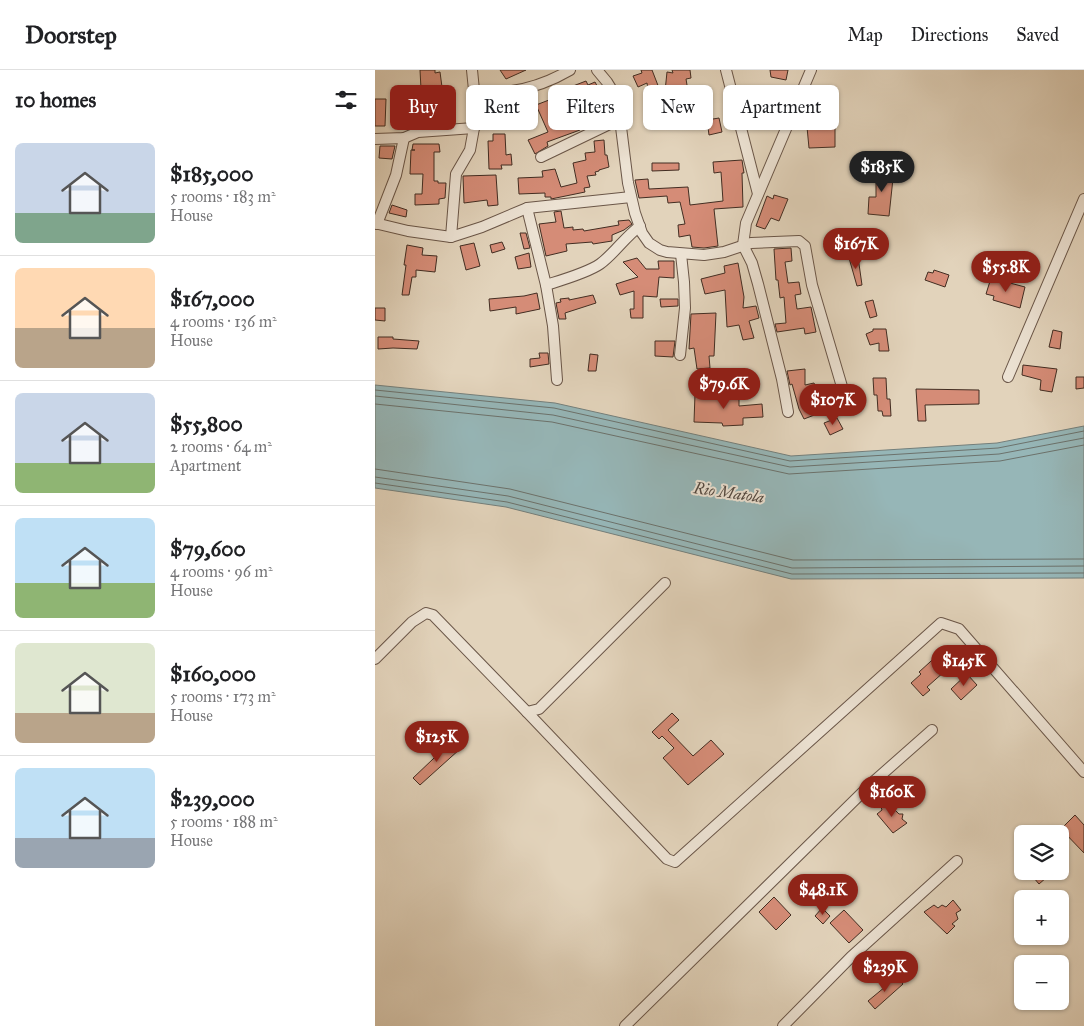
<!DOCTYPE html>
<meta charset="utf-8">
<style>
:root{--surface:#fff;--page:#f2f2f2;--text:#202124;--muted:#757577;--line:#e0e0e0;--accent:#8f2418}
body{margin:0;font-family:"IM FELL Great Primer",serif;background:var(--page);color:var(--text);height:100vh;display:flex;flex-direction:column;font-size:19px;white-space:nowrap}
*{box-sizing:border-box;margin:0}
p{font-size:16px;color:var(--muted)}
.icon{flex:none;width:28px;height:28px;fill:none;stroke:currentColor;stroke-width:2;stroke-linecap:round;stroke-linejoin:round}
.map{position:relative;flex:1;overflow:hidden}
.side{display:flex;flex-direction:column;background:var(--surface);width:375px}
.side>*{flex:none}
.guide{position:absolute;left:15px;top:15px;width:475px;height:45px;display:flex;gap:10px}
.fabs{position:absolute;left:639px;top:755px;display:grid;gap:10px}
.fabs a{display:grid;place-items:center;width:55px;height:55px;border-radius:8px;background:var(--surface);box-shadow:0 1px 4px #0004;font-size:25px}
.price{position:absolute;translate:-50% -42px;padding:0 11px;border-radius:18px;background:var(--accent);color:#fff;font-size:16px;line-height:32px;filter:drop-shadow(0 1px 2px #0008)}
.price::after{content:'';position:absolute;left:50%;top:30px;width:15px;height:11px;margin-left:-8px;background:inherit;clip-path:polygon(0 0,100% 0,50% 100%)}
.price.active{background:#222;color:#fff}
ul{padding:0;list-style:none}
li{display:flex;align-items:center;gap:15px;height:125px;padding:0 15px}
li+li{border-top:1px solid var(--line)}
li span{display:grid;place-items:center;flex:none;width:140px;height:100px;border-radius:8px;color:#555}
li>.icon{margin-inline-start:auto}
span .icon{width:60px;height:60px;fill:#fffc;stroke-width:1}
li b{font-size:21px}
h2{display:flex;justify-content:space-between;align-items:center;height:60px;padding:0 15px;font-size:21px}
.pill{padding:0 18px;border-radius:8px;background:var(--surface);box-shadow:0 1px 4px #0004;font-size:18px;line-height:45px}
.pill.active{background:var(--accent);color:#fff}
header{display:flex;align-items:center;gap:30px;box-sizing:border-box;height:70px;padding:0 25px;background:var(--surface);border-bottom:1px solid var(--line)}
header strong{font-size:24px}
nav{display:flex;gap:28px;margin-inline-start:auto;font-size:18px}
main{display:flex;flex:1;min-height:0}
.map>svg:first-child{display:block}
.water{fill:#96b6b7;stroke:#747f7b}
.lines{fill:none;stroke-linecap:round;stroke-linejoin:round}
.shore{stroke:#6c726c;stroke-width:1}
.building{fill:#d58c77;stroke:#422d22}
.minor-casing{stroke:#6a5648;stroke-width:12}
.minor{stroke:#ece2d3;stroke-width:10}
.labels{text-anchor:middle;stroke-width:4;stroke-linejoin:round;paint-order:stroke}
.water-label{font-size:16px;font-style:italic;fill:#534840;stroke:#ece2d3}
</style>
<header>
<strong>Doorstep</strong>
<nav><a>Map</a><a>Directions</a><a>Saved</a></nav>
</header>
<main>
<section class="side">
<h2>10 homes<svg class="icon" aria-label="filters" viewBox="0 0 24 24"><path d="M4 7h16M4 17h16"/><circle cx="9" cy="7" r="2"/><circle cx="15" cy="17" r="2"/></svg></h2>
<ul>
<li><span style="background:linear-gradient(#c9d6e8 70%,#7fa58c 0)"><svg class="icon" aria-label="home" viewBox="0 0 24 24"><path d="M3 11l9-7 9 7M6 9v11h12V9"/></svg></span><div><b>$185,000</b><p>5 rooms · 183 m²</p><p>House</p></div></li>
<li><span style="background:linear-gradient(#ffd9b3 60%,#b9a48a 0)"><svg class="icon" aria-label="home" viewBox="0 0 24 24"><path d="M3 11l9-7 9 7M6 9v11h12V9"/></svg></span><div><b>$167,000</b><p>4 rooms · 136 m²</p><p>House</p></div></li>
<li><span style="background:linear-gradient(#c9d6e8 70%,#8fb573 0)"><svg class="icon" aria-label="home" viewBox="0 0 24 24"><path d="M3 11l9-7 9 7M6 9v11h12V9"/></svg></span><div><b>$55,800</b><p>2 rooms · 64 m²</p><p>Apartment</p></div></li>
<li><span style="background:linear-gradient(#bfe0f5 65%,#8fb573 0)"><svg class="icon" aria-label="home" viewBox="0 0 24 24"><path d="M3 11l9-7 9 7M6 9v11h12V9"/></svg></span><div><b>$79,600</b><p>4 rooms · 96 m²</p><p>House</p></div></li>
<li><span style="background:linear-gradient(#dfe7d0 70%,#b9a48a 0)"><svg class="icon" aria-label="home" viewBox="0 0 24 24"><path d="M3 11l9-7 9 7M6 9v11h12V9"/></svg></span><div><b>$160,000</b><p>5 rooms · 173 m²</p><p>House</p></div></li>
<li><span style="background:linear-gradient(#bfe0f5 70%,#9aa5b1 0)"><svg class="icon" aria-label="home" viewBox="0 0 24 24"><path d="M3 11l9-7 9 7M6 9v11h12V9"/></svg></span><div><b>$239,000</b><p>5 rooms · 188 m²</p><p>House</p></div></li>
</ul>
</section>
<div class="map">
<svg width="709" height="956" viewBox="0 0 709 956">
<rect width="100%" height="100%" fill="#e2d3bb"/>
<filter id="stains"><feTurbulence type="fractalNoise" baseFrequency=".004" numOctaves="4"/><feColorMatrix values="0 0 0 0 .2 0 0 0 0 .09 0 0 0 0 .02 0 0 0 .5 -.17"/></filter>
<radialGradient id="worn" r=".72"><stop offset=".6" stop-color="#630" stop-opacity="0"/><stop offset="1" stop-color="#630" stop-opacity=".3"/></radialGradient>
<!-- water -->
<path class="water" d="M0,315l180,18 236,53 206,-13 87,-17v152l-293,1 -285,-72 -131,-19z"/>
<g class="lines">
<!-- shore -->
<g class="shore">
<path d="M0,320l179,18 236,53 208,-13 86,-17"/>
<path d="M0,326l178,19 237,52 209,-13 85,-16"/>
<path d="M0,334l177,18 237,52 211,-13 84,-16"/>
<path d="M0,399l135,20 283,71 291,-1"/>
<path d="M0,407l133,19 284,72 292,-2"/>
<path d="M0,413l132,19 285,72 292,-1"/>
</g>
</g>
<!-- building -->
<g class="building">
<path d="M45,0h15v3l5,-1 2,15 -21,2z"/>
<path d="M125,0h26l-20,9z"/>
<path d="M266,0h11l12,31 3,-29 6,1 -1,-3h18l1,8 -5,1 2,12 -15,2 4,29 -27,4 -3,-16 4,-1 -4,-26 -9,4 -5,-11 9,-3z"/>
<path d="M395,0h18l-2,10 -15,-3z"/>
<path d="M211,11l2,4 7,-3 7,13 -10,4 7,12 -22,11 3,8 -33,12 1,4 -13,8 -7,-14 20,-8 -12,-27 13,-5 7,21 15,-5 -11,-25z"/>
<path d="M328,25l2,22 -7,1 -3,-22z"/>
<path d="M0,29h11l-1,27h-10z"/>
<path d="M389,40l-2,12 -15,3 -3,-12z"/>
<path d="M344,48l3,14 -13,3 -2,-15z"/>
<path d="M432,57l28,1v19l-26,1z"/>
<path d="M118,64h12l1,21 5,-1 1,11h-11l1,4h-13l-1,-28h5z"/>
<path d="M229,70l1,15h2l2,12 -10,3v1l-4,1 1,3 -9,1 3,11 -6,1 1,4 -34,7v-2h-6v-4l-26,1 -1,-16 25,-1 -1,-6 13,-2 6,18 16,-4 -4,-20 13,-3 -1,-7 10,-1 -1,-11z"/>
<path d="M38,74h26l1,8h-6v29h4v2h8l-1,15 -6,1v5l-24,1v-11h7l1,-20h-13l1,-24h4h-3z"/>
<path d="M5,76h15l-3,13 -13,-1z"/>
<path d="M367,90l2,13h-2l1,34 -29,2 4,37 -14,2 -12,-1 -2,-12 -11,2 -1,-12 7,-1 -5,-22 -12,1 -1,-7 -28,2 -4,-18 13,-1 1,10 39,-2 2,18 33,-4 -2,-29 -7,1 -1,-11z"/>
<path d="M277,93h27v7l-27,1z"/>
<path d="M501,98l18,1 -5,47 -21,-2 1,-17h7z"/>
<path d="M121,105l2,30 -10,1 -1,-6 -23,3 -1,-27z"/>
<path d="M399,125l14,4 -9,22 -8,-3 -6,11 -9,-3 11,-30 6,3z"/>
<path d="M17,135l15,5 -1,7 -17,-4z"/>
<path d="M186,141l3,17 9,-1v3l10,-1 1,2 35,-6 -1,-4 11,-1 3,4 -8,6 -12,5v6l-19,3 -1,-2 -26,2 1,7 -21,5 -7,-32 17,-2 -2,-10z"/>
<path d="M145,163h6l4,15 -6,1z"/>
<path d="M127,172l3,7 -13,4 -2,-8z"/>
<path d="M99,173l6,23 -14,4 -6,-24z"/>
<path d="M32,175l16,3 -1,7 15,1 -2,16 -19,-2v7h-4l-3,18h-7l4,-30h-2z"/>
<path d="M416,178l1,13 -7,1 3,21 11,-1 2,12 -6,1 2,14 14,-2 5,25 -11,2 -1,-6 -27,4 -2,-8 11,-1 -2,-26 -4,1 -2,-18h-2l-2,-31z"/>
<path d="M154,183l2,14 -13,2 -3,-12z"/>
<path d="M483,187l4,28 -5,1 -8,-28z"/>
<path d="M262,188l9,11h13l-1,-8h16v17l-15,-1 -2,20 -14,-1v22h-12l-1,-9h4v-18l-14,4 -4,-11 22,-7 -15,-15z"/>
<path d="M363,193l6,34 -1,11 13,-2 3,12 -10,3 5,17 -11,2 -4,-15 -12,2 -2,-37 -20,4 -4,-15 24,-6 -1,-7z"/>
<path d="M559,200l15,5 -4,12 -20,-7 3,-8 5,1z"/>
<path d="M616,208l34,9 -5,21 -27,-8 1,-4 -8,-2z"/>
<path d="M162,223l3,16 -24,5v-7l-26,4 -1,-12 35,-3z"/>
<path d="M218,225l3,8 -31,10 1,6h-7l-3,-16 5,-1 -1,-3 9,-1v2z"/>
<path d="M285,229h18v7l-17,1z"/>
<path d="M498,230l4,16 -7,2 -5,-16z"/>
<path d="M0,238h10v13l-10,-1z"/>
<path d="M341,243l-2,43h-5l1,12 -13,1 -3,-21 -5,1 2,-35z"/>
<path d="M498,259h13l3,22h-10v-8l-9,2 -4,-11 7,-3z"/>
<path d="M678,260l9,2 -2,17 -11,-2z"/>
<path d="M3,267h15v2l26,2 -2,8 -24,-1 -15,1z"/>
<path d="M280,271h20l-2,16 -18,-1z"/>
<path d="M164,283h9l1,11 -19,3v-8l10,-1z"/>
<path d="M215,284l8,1 -2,16h-8z"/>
<path d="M648,295l34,4 -5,23 -12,-2 1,-10 -19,-5z"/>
<path d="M430,299v16l9,-2 2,5 4,-2 6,13 -12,5 3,10 -13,5 -5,-10 -7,-25 -2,1 -3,-14z"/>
<path d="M701,307h8v11l-8,1z"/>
<path d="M498,308h13l1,21h3l1,17h-8l-1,-5h-4l-1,-16h-3z"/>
<path d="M541,319l63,1v14l-54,1 1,16h-8z"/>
<path d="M320,324l37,1v3l7,-1v9l23,-2 1,13 -20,1v7l-20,1 -1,-3 -28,-1z"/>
<path d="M462,348l6,11 -13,6 -6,-12z"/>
<path d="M566,582l12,12 -26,23 3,3 -7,6 -12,-13 10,-9 -2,-2z"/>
<path d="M592,604l10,11 -16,15 -10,-11z"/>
<path d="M297,643l7,7 -11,10 25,26 18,-16 13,14 -36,31 -25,-27 11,-10 -12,-12 -3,3 -7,-7z"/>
<path d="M77,671l8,8 -40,36 -7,-7z"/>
<path d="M513,733l11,11h4l-1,5 5,4 -14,10 -16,-19 5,-4 -1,-3z"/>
<path d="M700,745l9,10v28l-23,-24z"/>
<path d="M653,801h26l-15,13z"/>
<path d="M399,827l17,18 -15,15 -17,-18z"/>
<path d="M578,830l8,10 -5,3 2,6 -6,5 3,2 -8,8 -23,-22 10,-7 4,3 4,-3 4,2z"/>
<path d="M447,838l8,8 -7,8 -8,-8z"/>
<path d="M469,840l19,20 -14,13 -19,-20z"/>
<path d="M522,907l6,7 -28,25 -7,-8z"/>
</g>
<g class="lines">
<!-- minor casing -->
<g class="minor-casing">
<g id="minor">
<path d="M222,0l10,12 8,13 5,24 8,64 7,30 7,20 7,10 11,7 7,2 37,3 20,-3 27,-9 48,-2 6,5 7,39 36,122"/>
<path d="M351,0l32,124"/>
<path d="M137,21c20,-3 41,-11 58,-21"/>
<path d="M0,69l29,-1 14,-6 56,-4"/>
<path d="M166,87l79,-38"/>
<path d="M152,138l19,77 7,41 4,54"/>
<path d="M0,153l33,8 43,6 31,-10 45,-19 104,-11"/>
<path d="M2,154l19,-49 8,-37"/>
<path d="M76,167l5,-63 14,-24 4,-22 2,-18 -4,-40"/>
<path d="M171,215c16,-5 41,-12 54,-21 14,-10 25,-27 40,-38"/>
<path d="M305,285l5,-47 -1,-26 -3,-28"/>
<path d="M633,307l76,-178"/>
<path d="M413,342l-6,-33 -24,-95 -6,-21 -9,-18 3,-22 65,-153"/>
<path d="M0,589l37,-37 14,-9 7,2 94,97 140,147 8,3 266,-239 18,6 125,143"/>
<path d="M152,642l12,-3 126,-126"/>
<path d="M250,956l247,-243 60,-53"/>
<path d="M408,956l68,-69 106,-96"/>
</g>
</g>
<!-- minor -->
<use href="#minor" class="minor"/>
</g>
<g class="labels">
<!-- water labels -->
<g class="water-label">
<text transform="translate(354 422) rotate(8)" y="6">Rio Matola</text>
</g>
</g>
<rect width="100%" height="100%" filter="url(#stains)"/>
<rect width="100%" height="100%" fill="url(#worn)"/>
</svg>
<div class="fabs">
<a><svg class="icon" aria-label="layers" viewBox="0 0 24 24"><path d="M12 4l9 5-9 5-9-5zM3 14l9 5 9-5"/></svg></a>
<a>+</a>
<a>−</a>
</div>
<b class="price active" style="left:507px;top:123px">$185K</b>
<b class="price" style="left:481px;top:200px">$167K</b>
<b class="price" style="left:631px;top:223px">$55.8K</b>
<b class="price" style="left:349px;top:340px">$79.6K</b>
<b class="price" style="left:458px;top:356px">$107K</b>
<b class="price" style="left:589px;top:617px">$145K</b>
<b class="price" style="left:62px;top:693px">$125K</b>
<b class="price" style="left:517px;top:748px">$160K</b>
<b class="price" style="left:448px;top:846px">$48.1K</b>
<b class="price" style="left:510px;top:923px">$239K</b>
<div class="guide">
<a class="pill active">Buy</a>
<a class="pill">Rent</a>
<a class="pill">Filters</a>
<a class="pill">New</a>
<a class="pill">Apartment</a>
</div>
</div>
</main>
